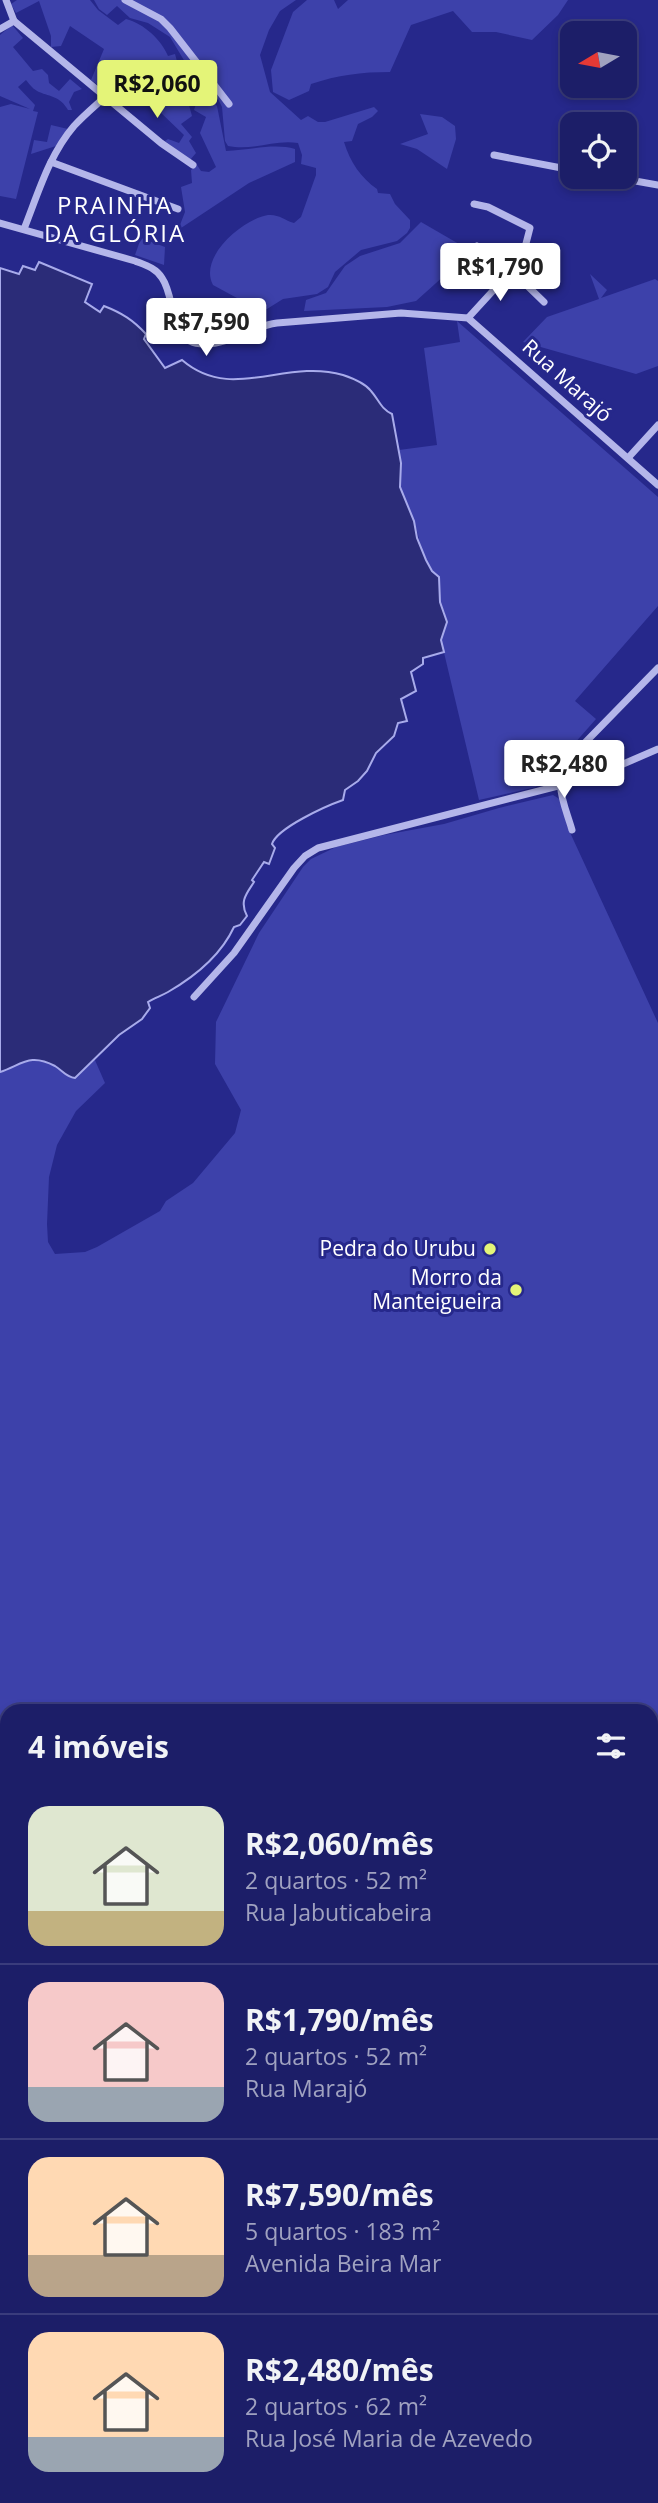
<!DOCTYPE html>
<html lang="pt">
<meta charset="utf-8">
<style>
:root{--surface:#1c1e68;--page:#25276e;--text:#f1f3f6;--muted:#a0a2c0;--line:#3a3c7c;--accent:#e4f478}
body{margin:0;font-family:"Open Sans",sans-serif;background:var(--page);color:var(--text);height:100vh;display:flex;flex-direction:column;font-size:26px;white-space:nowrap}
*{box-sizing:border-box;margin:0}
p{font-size:23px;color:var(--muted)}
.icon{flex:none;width:38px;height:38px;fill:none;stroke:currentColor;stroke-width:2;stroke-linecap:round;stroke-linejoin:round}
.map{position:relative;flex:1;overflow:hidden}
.sheet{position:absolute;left:0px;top:1704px;width:658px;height:800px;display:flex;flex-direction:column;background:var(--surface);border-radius:21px 21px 0 0;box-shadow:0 4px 10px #0003,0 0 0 2px var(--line)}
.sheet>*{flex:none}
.needle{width:46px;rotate:260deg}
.controls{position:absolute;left:560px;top:21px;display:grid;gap:14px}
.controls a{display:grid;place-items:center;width:77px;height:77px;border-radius:14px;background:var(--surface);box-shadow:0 4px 10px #0003,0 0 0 2px var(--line);font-size:35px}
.price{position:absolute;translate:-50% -60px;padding:0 16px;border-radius:7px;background:#fff;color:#222;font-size:23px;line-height:46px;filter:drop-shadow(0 2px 4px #0008)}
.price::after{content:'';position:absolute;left:50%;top:42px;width:21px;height:16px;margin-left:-10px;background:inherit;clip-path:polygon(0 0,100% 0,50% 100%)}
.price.active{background:var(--accent);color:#111}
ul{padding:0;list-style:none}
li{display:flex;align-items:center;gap:21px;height:175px;padding:0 28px}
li+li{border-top:2px solid var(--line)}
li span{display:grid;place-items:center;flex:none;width:196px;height:140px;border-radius:21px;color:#555}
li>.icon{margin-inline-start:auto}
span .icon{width:84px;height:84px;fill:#fffc;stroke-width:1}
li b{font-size:30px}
h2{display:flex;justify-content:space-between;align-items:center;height:84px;padding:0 28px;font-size:30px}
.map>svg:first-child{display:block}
.green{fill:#3d41aa}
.water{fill:#2b2c78;stroke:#a8abeb;stroke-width:2}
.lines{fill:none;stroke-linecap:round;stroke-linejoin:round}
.minor{stroke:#b4b6ea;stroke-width:7}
.poi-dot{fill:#e4f478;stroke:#26288b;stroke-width:2.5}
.labels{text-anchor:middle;stroke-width:6;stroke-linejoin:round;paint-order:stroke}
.street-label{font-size:21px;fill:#fff;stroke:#26288b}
.poi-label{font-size:21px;fill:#fff;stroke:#26288b;text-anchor:end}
.quarter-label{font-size:24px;letter-spacing:2px;fill:#fff;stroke:#26288b}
</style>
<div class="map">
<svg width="658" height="2503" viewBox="0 0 658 2503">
<rect width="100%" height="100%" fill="#26288b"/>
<!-- green -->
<g class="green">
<path d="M17,0h73l8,10 20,15 8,-6c18,5 35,20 42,37l7,-2 17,62 -11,8 11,13 -3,4 7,12 -6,7 -25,-19 3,-2 11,4 5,-8 -26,-25 7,-9 -5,-11 -15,1 -3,-14h-13l-20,16 -18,-13 13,-31 -34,-23 -9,20 -10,1v-11l-12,-35 -23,12 -5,-9z"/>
<path d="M94,0h202l-16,11 -11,19 -9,25 10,37 31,28 7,-4 10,6h7l49,-15 4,4 -6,6 -14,7 -6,17 -8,1c6,20 17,36 33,47l1,4 12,1 5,10 15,16v8l-3,5 -10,8 -36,9 -26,22 -7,15 -11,7 -34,5 -16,10 -16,3 -3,-8 -35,-19c-15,-28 30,-66 55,-70 11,-1 16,5 26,8l7,-6 15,-42v-7l-15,-4 1,-9 -4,-12c-23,-4 -44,8 -70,3l-3,-5 -3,-34 -4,-8 -9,-13 -18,-14 -21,-35 -22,-14 -18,-5 -13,-12 -10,9 -8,-6z"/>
<path d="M307,0h27l4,9 10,-9h220l-10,15 -26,25 -36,-8h-24l-19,-21 -42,14 -21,47c-29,0 -52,3 -79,12l-2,7 -20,9 -16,-8 -2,-22 22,-58z"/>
<path d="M12,25l11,13 -10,9 20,24 9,-2 6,6 1,8 10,8 11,-12 12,10 -8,3 -5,10 3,8h-4c-8,-14 -17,-13 -29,-18 -5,-2 -10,-8 -13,-12l-8,7 17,18 -2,6 5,1 -22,87 -16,-3v-89l11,-3 19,5 -30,-13v-61z"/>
<path d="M181,59l7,14 29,33 9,45c22,-1 49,-8 69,-2v13l-46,21 -71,47 7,-18 -4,-25 11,-4 -1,-13 6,-5 4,6 8,1 7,-5 -16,-34 6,-16 -12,-7 3,-9 -9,-14z"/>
<path d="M420,114l22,3 13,9 1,13 -9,30 -30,-20 -17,-5 28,-10z"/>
<path d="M51,125l17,4 -12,17 -25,8 3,-14 13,2z"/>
<path d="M421,222l57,33 -10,22 -13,-11 -39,35 -29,6 -83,4 2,-11 20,-7 19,-27 15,-10 40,-13z"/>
<path d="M141,238l24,9 -1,18 -29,-10z"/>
<path d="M590,274l17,16 -6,8 54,-19 3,2v85l-22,8 -113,-32 24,-25 52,-18z"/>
<path d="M457,321l201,176v109l-83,95 21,18 -60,68 -57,13 -38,-160 4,-27 -5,-11 -1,-25c-19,-16 -18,-38 -26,-59 -4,-10 -10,-20 -12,-30 -3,-12 0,-26 -2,-38l38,-5 -13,-97 36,-6z"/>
<path d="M0,576l376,177 -9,18 -9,10 -13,9 -2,10c-17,6 -66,28 -71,44l3,4 -6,16 -5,-2 -12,18 2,2c-7,11 -14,19 -7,34l-7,9 -6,2 -15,23 -24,25 -37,23 -10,4 2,6 -8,11 -23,16 -25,23 11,25 -29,28 -19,34 -8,32 -2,47 1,18 7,12 30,-2 12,-5 63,-36 6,-10 27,-18 42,-50 6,-23 -26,-46 1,-42 43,-89 44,-66 8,-8 25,-12 48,-12 60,-11 55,-16 54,-13 10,6 4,25 91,197v1480h-483v-6h476v-785h-644v462l-7,1z"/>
</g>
<!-- water -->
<g class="water">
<path d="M39,262l53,22 -7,18 15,10 4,-6c18,7 29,14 42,28l-2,5 21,29 17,-8c50,43 102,-2 161,15 9,3 22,8 28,16 8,9 10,18 21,23l9,49 -1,24 14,34 3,17 9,22 6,11 7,6 1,25 7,20 -6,18 3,12 -21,6v6l-12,8 5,19 -15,8 6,22 -9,2 -4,13 -18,17 -9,18 -9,10 -13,9 -2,10c-17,6 -66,28 -71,44l3,4 -6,16 -5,-2 -12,18 2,2c-7,11 -15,19 -7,34l-7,9 -6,2c-13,28 -40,50 -66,65 -7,4 -14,6 -20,10l2,6 -8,11 -23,16 -44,43c-9,-1 -12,-7 -20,-12 -25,-13 -32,-2 -55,6v-804l19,6 4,-8 12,4z"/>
<path d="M658,1779v145l-7,1v-145z"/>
<path d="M0,1915l7,2v521l-1,19 -5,14 -1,28z"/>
<path d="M338,2497h56l11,6h-64z"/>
</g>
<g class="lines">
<!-- minor -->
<g class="minor">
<path d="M6,0l8,21"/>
<path d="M125,0l36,19 9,9 59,76"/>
<path d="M0,29l14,-8 147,122 32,22"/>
<path d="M494,155l78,15"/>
<path d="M51,162l127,47"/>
<path d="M613,177l45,8"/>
<path d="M0,223l135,38c10,4 21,7 27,17 15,21 5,67 43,66 25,0 48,-18 72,-21l124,-10 67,5 190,167"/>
<path d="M24,229c14,-35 25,-74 50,-103 10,-11 21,-20 32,-30"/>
<path d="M477,246l34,24 33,32"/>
<path d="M468,318l54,-59 8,-31 -42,-21 -14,-3"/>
<path d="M628,458l30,-33"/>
<path d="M572,830c-8,-28 -21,-49 0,-74l86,-88"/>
<path d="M194,997l40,-44 60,-85 11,-12 13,-8 275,-71 65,-28"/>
</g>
</g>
<!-- markers -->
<g class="poi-dot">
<circle cx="490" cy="1249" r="7"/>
<circle cx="516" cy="1290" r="7"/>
</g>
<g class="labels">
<!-- street labels -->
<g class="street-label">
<text transform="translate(567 381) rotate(42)" y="7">Rua Marajó</text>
</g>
<!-- poi labels -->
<g class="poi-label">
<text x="476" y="1256">Pedra do Urubu</text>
<text x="502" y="1285">Morro da<tspan x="502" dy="24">Manteigueira</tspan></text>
</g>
<!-- quarter labels -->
<g class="quarter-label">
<text x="115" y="214">PRAINHA<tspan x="115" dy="28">DA GLÓRIA</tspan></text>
</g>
</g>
</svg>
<div class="controls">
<a><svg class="needle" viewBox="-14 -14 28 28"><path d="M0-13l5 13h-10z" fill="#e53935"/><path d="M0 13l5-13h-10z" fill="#a0a2c0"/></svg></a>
<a><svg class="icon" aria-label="locate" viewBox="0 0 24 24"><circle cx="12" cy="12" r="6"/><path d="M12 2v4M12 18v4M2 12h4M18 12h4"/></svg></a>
</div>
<b class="price active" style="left:157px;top:120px">R$2,060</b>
<b class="price" style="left:500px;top:303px">R$1,790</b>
<b class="price" style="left:206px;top:358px">R$7,590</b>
<b class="price" style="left:564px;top:800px">R$2,480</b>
<section class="sheet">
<h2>4 imóveis<svg class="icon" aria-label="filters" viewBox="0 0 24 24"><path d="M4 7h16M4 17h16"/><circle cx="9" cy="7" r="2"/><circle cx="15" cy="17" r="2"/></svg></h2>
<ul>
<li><span style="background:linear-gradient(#dfe7d0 75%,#c2b280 0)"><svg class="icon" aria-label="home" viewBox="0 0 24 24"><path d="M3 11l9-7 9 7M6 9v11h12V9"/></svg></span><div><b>R$2,060/mês</b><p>2 quartos · 52 m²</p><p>Rua Jabuticabeira</p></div></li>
<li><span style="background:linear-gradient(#f6c9c9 75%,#9aa5b1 0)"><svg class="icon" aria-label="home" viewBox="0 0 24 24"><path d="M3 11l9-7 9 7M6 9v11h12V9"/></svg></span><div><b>R$1,790/mês</b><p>2 quartos · 52 m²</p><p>Rua Marajó</p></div></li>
<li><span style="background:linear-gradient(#ffd9b3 70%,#b9a48a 0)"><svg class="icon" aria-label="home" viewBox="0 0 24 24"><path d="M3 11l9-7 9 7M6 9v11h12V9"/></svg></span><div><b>R$7,590/mês</b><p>5 quartos · 183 m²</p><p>Avenida Beira Mar</p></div></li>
<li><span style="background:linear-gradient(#ffd9b3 75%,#9aa5b1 0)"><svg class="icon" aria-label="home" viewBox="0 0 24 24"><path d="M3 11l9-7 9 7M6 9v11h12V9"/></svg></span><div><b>R$2,480/mês</b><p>2 quartos · 62 m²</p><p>Rua José Maria de Azevedo</p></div></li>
</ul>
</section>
</div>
